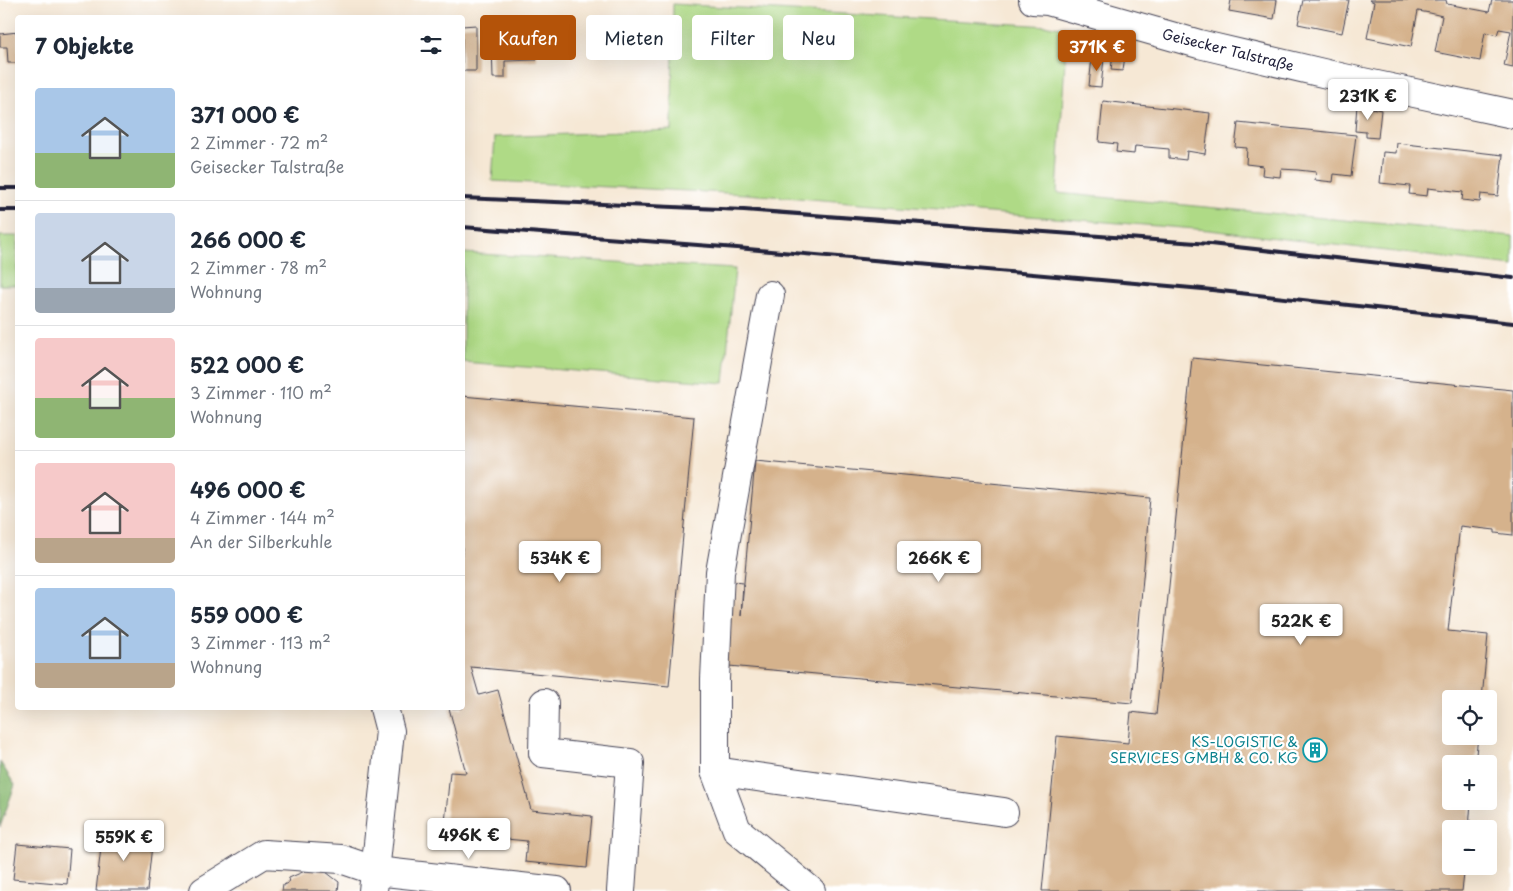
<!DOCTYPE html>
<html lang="de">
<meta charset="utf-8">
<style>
:root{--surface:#fff;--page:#f6f6f7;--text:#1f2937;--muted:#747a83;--line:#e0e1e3;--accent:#b45309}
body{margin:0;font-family:"Playpen Sans",sans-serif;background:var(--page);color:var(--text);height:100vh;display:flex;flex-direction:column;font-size:19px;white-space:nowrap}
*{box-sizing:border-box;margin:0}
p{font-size:16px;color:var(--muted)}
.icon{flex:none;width:28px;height:28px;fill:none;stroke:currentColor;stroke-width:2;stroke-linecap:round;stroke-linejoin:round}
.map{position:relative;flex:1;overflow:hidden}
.sheet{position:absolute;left:15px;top:15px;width:450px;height:695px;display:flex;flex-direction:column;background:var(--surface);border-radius:5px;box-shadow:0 5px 20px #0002}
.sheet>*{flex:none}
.banner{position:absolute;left:480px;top:15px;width:475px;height:45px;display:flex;gap:10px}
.tools{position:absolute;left:1442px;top:690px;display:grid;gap:10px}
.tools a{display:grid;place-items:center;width:55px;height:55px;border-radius:5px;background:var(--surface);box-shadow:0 5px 20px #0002;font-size:25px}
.price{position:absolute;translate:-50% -42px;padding:0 11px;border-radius:5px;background:#fff;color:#222;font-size:16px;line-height:32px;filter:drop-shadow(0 1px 2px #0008)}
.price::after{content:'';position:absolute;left:50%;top:30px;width:15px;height:11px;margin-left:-8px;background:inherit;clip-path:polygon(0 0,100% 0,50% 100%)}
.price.active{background:var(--accent);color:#fff}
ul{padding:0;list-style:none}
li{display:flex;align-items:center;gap:15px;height:125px;padding:0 20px}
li+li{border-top:1px solid var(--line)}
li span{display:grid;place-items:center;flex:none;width:140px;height:100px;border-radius:5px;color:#555}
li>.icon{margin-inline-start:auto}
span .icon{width:60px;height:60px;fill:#fffc;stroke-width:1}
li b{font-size:21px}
h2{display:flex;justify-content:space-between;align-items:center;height:60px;padding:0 20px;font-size:21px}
.chip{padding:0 18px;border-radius:5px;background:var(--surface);box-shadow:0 5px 20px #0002;font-size:18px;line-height:45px}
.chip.active{background:var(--accent);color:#fff}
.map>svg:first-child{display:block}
.green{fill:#afda86;stroke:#687e60}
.forest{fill:#8bba73;stroke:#566e57}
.building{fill:#d5b28c}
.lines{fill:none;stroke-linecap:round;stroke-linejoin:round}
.minor-casing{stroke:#424052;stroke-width:30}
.minor{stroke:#fff;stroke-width:28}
.rail{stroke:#22223b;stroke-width:4}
.labels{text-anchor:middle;stroke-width:4.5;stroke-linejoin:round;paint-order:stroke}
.street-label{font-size:14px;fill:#22223b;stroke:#fff}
.culture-label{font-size:14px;fill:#0d838f;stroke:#fff;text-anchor:end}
</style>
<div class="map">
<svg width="1513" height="891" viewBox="0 0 1513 891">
<rect width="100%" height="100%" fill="#fff"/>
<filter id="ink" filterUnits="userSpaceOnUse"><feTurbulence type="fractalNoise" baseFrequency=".02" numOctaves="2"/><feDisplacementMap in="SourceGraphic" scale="10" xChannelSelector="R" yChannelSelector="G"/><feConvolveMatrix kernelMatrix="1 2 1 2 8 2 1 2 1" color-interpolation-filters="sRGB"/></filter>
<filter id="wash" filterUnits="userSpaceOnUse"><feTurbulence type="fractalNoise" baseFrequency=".0096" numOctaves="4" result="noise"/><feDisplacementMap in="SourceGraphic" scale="20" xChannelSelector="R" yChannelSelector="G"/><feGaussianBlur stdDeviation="1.12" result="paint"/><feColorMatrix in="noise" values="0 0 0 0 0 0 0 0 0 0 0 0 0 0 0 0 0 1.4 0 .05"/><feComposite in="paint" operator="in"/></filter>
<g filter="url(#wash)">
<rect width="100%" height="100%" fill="#f6e8d5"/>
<!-- green -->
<g class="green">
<path d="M673,4l394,23 -10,166 456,43v30l-304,-36 -463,-36 -254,-13 3,-44 177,-7z"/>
<rect x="0" y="236" width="17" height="49"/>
<path d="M463,253l272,16 -11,114 -261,-21z"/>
</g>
<!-- forest -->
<path class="forest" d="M0,762l15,23 -15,42z"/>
<g id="blocks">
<!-- building -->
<g class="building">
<path d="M1231,0h46l-3,19 -45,-8z"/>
<path d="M1303,0h46l-7,33 -44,-9z"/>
<path d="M1369,0h77l1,4 42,8 3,-12h21v68l-9,-2 7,-35 -12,-2 -2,6 -12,-3 -5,29 -45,-9 7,-36 -12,-3 -12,-2 -7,36 -44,-9 7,-36z"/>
<path d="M504,24h19l1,4h13v32l-32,1v17h-12l-1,-33h12z"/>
<path d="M476,25v46h-14v-45z"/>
<path d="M1076,31l12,3 -2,7 -12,-3z"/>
<path d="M18,32v31h-10l-1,-16h-7v-13z"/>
<path d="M1114,45l12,2 -3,24 -12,-1z"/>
<path d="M1092,57l12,1 -3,29 -12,-1z"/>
<path d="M1103,101l107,12 -5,41 -18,-3 -1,9 -17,-2v-9l-34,-3 -1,8 -18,-2 1,-8 -18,-2z"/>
<path d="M1357,105l24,5 -3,28 -12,-1v-5l-11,-1z"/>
<path d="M1238,123l118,12 -5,41 -17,-2 -1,8 -18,-2 1,-8 -18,-2 -17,-1 -1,8 -18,-2 1,-9 -17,-2 1,-16 -12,-1z"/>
<path d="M1397,143l106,12 -5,41 -17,-2 -1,8 -18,-2 1,-8 -35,-4 -1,8 -18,-2 1,-8 -30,-3 3,-31 13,1z"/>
<path d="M1192,358l321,32v145l-18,-2v-3l-35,-4 -12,105 40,4 -6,64h-31v37h27l-3,28h-24v37h20l-2,28h-18v37h14l-3,25h-420l15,-155 71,7 3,-31 25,3z"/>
<path d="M462,396l232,21 -25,269 -198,-19 8,28 19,-5 33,120 61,6 -5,52 -62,-6 2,-21 -83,-8 6,-61 16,1 -17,-65h13z"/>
<path d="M755,461l395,37 -18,205 -414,-38 7,-84 18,2 -2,33z"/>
<path d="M103,830l50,6 -6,55h-51z"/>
<path d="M17,844l53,5 -3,35 -54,-5z"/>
<path d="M312,868l5,3 5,-2 17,13 -1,9h-56l1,-6 5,-2 1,-5z"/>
</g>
</g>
</g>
<g filter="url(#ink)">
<use href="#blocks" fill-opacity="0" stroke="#424052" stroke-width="1"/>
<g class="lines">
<!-- minor casing -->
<g class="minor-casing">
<g id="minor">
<path d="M1033,0l15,1 151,43 145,34 169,36"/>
<path d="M770,295l-50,277 -5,107v92l22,59 74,61"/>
<path d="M544,703l-1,50 87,10 -9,128"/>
<path d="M715,771l289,41"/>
<path d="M204,891l60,-37 77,5 35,12 181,20"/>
<path d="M373,891l17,-160 -6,-23"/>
</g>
</g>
<!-- minor -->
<use href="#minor" class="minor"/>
<!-- rail -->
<g class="rail">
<path d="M0,188h18"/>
<path d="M462,198l282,12 466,34 303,34"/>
<path d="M0,210h18"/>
<path d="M462,227l275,21 466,41 310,34"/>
</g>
</g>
</g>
<!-- icons -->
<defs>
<g id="building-ring" transform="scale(1.25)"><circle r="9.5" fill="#fff" stroke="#0f9aa8" stroke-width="1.5"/><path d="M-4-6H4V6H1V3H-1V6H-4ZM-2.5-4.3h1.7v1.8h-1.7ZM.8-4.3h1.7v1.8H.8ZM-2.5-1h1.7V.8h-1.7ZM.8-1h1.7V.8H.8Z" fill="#0f9aa8"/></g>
</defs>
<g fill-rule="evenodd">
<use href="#building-ring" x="1315" y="750"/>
</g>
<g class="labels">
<!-- street labels -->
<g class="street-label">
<text transform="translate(1228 50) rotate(14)" y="5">Geisecker Talstraße</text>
</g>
<!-- culture labels -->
<g class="culture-label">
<text x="1298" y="747">KS-LOGISTIC &amp;<tspan x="1298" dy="16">SERVICES GMBH &amp; CO. KG</tspan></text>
</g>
</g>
</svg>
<div class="tools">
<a><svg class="icon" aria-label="locate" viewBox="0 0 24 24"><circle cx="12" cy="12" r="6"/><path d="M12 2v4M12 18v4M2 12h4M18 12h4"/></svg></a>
<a>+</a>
<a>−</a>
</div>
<b class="price active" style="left:1097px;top:72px">371K €</b>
<b class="price" style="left:1368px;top:121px">231K €</b>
<b class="price" style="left:560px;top:583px">534K €</b>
<b class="price" style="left:939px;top:583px">266K €</b>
<b class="price" style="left:1301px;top:646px">522K €</b>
<b class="price" style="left:469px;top:860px">496K €</b>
<b class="price" style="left:124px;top:862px">559K €</b>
<div class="banner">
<a class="chip active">Kaufen</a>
<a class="chip">Mieten</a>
<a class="chip">Filter</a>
<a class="chip">Neu</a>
</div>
<section class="sheet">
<h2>7 Objekte<svg class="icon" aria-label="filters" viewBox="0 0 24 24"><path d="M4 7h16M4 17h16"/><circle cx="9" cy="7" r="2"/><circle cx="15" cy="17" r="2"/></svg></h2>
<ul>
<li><span style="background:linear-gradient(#a9c7e8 65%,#8fb573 0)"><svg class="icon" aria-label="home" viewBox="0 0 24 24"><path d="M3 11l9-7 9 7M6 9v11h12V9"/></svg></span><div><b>371 000 €</b><p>2 Zimmer · 72 m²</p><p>Geisecker Talstraße</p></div></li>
<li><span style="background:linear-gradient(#c9d6e8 75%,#9aa5b1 0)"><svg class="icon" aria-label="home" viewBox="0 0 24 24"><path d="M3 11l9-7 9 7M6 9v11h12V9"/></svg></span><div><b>266 000 €</b><p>2 Zimmer · 78 m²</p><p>Wohnung</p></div></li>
<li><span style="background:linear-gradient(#f6c9c9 60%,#8fb573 0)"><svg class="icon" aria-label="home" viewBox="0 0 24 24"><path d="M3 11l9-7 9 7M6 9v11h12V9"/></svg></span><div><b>522 000 €</b><p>3 Zimmer · 110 m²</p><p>Wohnung</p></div></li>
<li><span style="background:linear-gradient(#f6c9c9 75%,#b9a48a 0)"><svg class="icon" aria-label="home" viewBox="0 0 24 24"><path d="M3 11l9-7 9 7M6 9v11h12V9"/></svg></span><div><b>496 000 €</b><p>4 Zimmer · 144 m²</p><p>An der Silberkuhle</p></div></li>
<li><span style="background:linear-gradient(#a9c7e8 75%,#b9a48a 0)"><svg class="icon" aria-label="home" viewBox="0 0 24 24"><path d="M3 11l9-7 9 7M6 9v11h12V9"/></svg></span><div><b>559 000 €</b><p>3 Zimmer · 113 m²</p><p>Wohnung</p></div></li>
</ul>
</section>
</div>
